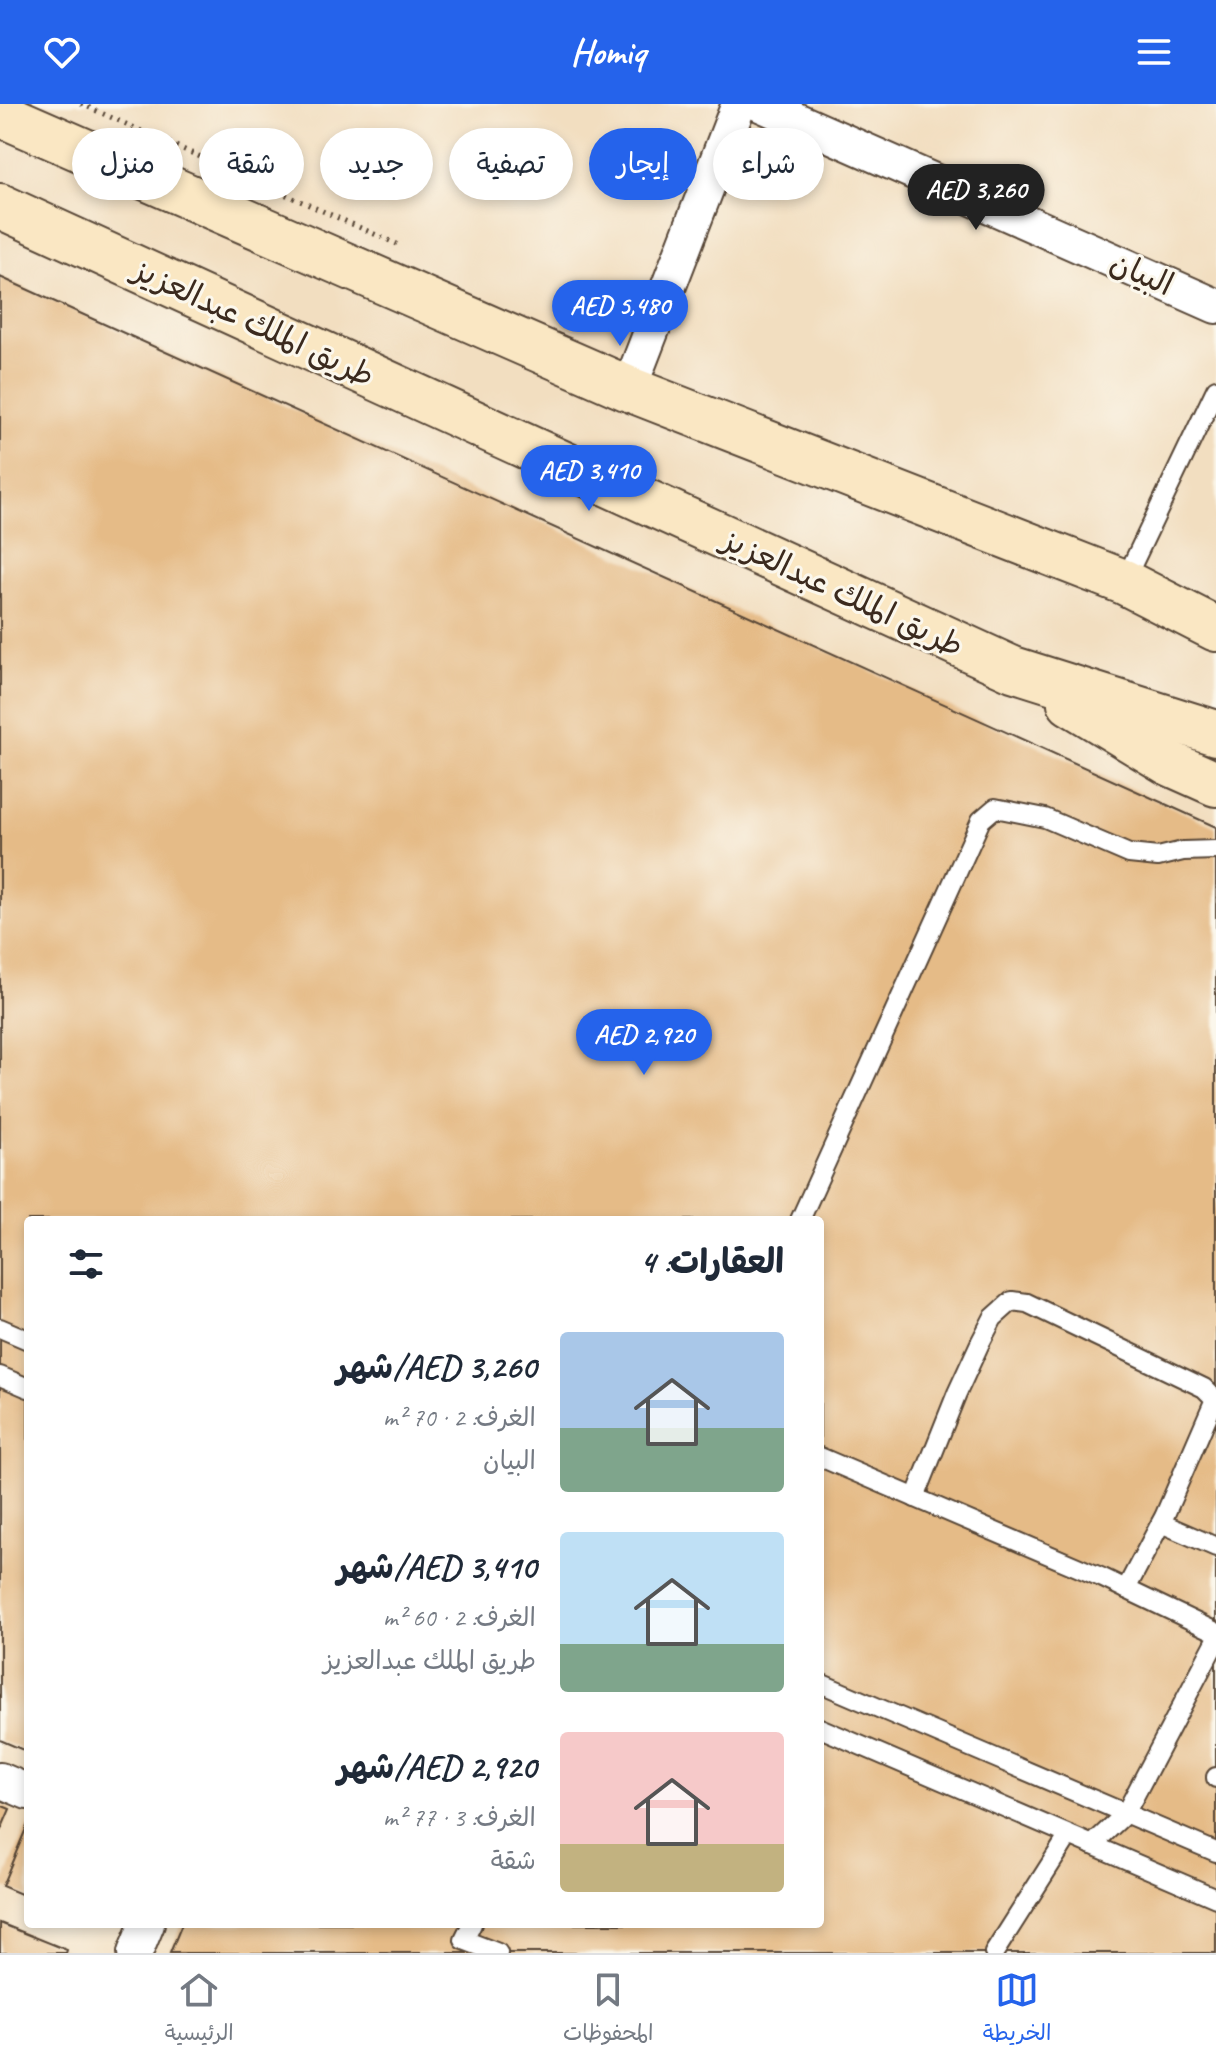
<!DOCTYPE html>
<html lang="ar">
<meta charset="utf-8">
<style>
:root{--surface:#fff;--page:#f6f6f7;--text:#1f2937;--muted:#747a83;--line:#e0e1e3;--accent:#2563eb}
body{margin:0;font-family:Caveat,"Playpen Sans Arabic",sans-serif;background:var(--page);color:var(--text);direction:rtl;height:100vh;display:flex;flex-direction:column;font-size:30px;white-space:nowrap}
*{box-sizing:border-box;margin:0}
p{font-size:26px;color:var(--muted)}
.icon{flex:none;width:44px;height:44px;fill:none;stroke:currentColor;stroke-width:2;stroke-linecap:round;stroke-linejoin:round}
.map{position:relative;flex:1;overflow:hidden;direction:ltr}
.side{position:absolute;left:24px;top:1112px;width:800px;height:712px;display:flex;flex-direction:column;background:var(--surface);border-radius:8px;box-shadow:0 4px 12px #0003;direction:rtl}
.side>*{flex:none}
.guide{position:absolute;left:24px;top:24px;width:800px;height:72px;direction:rtl;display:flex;gap:16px}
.price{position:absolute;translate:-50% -68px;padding:0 18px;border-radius:28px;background:var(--accent);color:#fff;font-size:26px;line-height:52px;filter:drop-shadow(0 2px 4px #0008)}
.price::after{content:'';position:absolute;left:50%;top:48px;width:24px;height:18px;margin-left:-12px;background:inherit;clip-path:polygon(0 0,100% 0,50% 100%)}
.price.active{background:#222;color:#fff}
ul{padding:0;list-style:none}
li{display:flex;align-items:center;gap:24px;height:200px;padding:0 40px}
li span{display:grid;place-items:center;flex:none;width:224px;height:160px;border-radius:8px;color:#555}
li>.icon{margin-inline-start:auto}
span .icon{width:96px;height:96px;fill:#fffc;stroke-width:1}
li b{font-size:34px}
h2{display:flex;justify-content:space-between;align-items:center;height:96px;padding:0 40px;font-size:34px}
.pill{padding:0 28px;border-radius:36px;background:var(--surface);box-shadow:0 4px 12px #0003;font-size:28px;line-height:72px}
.pill.active{background:var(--accent);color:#fff}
header{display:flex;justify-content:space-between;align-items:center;height:104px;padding:0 40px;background:var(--accent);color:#fff;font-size:36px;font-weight:600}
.menu{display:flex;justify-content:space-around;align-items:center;height:112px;border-top:2px solid var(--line);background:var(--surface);font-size:22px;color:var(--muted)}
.menu a{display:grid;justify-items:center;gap:4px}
.menu .active{color:var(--accent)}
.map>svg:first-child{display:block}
.building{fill:#e5bb87}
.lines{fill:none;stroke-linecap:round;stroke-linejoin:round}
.lane-casing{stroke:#564536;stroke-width:22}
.street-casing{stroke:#564536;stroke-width:38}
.secondary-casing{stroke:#564536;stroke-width:48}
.path{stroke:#564536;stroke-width:5;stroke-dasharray:2 6;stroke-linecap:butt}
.lane{stroke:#fff;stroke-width:18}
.street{stroke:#fff;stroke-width:34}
.secondary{stroke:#fae7c3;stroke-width:44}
.labels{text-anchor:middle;stroke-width:6;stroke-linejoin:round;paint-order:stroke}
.street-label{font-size:32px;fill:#3b2a1e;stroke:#fbf7ec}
</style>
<header><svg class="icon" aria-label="menu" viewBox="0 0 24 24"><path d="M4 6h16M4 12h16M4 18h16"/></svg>Homiq<svg class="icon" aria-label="heart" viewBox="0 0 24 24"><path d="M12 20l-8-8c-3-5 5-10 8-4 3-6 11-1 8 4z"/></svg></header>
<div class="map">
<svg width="1216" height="1849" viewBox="0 0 1216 1849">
<rect width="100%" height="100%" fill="#fbf7ec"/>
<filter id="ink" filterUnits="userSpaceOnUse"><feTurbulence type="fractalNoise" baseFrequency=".0125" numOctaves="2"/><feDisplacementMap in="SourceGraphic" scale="16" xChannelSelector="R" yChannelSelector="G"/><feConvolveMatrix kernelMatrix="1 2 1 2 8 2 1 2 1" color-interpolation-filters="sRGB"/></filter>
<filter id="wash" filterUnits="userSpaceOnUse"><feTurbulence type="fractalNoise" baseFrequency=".006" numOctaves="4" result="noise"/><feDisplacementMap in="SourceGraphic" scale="32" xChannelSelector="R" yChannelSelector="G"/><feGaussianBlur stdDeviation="1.8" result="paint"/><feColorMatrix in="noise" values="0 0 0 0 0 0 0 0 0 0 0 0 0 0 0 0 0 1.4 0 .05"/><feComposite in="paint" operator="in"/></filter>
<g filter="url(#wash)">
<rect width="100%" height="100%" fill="#f2dec0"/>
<g id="blocks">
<!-- building -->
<g class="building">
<path d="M0,173l1216,550v1126h-1046l12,-29h638v-704h-792v532l-28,-12z"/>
<path d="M0,1701l10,4 -10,23z"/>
<path d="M28,1720v73l-26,-11z"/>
<path d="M0,1819l67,27 -1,3h-66z"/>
</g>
</g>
</g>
<g filter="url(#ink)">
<use href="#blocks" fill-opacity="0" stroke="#564536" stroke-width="2"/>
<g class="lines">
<!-- lane casing -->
<g class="lane-casing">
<g id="lane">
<path d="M1124,478l92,-193"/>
<path d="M800,1116l181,-400 14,-12 50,10 84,36 29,3 25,-6 33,-1"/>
<path d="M0,1224l28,12"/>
<path d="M0,1272l28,12"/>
<path d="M820,1353l283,121 113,54"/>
<path d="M915,1394l42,-105 23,-50 13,-25 19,-17 15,2 177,85 11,11 -51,118 -38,72"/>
<path d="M1161,1419l55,24"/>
<path d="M820,1579l396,169"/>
<path d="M820,1624l396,170"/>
<path d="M1216,1674v-1"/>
<path d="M1092,1741l33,-31 91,-173"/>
<path d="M472,1820l-8,16 34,13"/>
<path d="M994,1849l75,-118"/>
</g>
</g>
<!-- street casing -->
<g class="street-casing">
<g id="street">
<path d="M760,0l456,202"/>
<path d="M629,285l110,-285"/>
<path d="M0,1676l28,12"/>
<path d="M135,1849l12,-29"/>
</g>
</g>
<!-- secondary casing -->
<g class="secondary-casing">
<g id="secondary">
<path d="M0,10l629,275 495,193 92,47"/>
<path d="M0,102l1013,463 203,64"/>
<path d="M1070,599l99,60 47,21"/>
</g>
</g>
<!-- path -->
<path class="path" d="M81,0l316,140"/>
<!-- lane -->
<use href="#lane" class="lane"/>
<!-- street -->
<use href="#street" class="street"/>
<!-- secondary -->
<use href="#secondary" class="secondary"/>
</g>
</g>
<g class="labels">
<!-- street labels -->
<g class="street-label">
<text transform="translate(1142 169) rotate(24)" y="11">البيان</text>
<text transform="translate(254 218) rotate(25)" y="11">طريق الملك عبدالعزيز</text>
<text transform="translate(843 488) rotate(25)" y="11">طريق الملك عبدالعزيز</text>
</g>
</g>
</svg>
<b class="price active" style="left:976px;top:128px">AED 3,260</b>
<b class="price" style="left:620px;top:244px">AED 5,480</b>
<b class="price" style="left:589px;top:409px">AED 3,410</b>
<b class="price" style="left:644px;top:973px">AED 2,920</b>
<div class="guide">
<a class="pill">شراء</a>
<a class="pill active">إيجار</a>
<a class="pill">تصفية</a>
<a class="pill">جديد</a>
<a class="pill">شقة</a>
<a class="pill">منزل</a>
</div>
<section class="side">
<h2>العقارات: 4<svg class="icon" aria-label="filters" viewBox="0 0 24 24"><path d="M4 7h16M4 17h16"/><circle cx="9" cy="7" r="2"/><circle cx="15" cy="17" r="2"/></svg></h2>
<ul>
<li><span style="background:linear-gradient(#a9c7e8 60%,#7fa58c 0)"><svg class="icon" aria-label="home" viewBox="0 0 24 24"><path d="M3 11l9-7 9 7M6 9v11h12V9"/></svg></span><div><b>AED 3,260/شهر</b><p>الغرف: 2 · 70 m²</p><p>البيان</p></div></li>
<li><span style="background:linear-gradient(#bfe0f5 70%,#7fa58c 0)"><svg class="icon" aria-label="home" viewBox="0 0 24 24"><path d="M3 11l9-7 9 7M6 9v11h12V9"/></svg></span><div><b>AED 3,410/شهر</b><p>الغرف: 2 · 60 m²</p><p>طريق الملك عبدالعزيز</p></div></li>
<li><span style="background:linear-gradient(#f6c9c9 70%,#c2b280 0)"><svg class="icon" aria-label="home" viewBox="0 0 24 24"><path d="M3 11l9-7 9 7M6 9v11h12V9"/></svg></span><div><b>AED 2,920/شهر</b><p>الغرف: 3 · 77 m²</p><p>شقة</p></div></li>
</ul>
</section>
</div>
<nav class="menu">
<a class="active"><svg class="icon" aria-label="map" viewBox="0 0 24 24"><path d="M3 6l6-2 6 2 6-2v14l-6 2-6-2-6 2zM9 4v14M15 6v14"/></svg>الخريطة</a>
<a><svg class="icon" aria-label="saved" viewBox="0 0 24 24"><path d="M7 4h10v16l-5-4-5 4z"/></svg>المحفوظات</a>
<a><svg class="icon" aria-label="home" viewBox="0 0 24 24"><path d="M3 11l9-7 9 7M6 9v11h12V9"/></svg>الرئيسية</a>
</nav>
